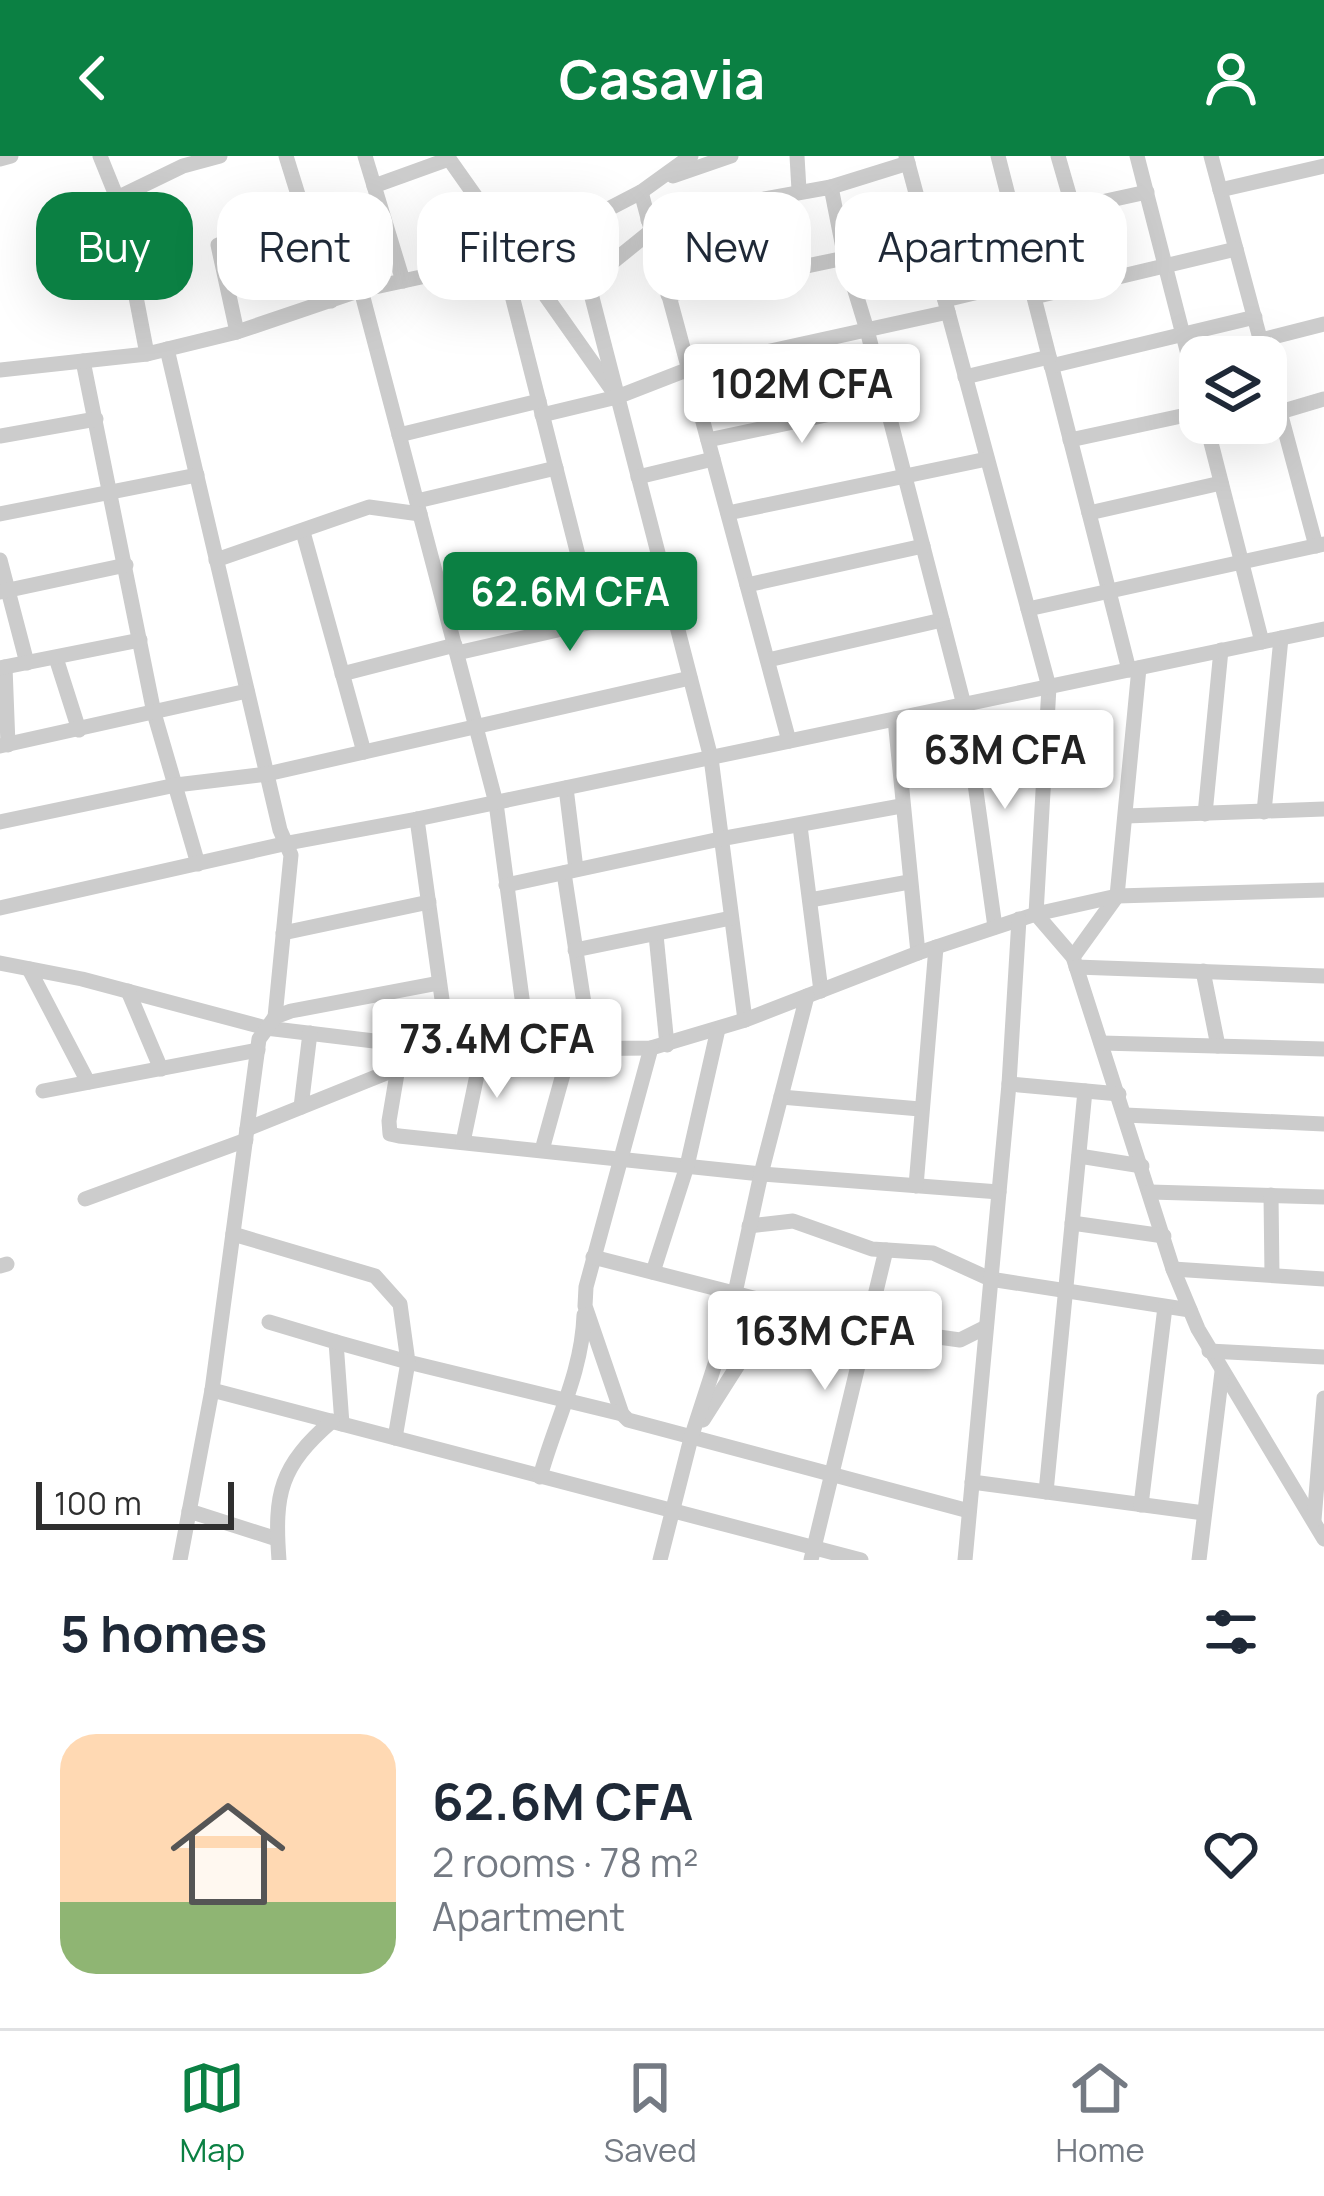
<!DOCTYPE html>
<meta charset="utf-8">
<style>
:root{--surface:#fff;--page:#f2f2f3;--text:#1f2937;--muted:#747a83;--line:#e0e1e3;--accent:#0b8043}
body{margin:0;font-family:Manrope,sans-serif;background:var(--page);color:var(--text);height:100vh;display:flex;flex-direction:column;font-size:45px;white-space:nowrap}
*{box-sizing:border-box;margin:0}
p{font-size:39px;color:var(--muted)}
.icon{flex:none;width:66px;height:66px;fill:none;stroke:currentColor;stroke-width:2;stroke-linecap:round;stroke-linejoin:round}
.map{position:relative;height:1404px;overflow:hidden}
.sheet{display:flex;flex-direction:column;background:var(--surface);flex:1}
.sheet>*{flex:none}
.top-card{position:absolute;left:36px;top:36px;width:1254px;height:108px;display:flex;gap:24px}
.tools{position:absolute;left:1179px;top:180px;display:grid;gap:24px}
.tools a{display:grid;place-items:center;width:108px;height:108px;border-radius:24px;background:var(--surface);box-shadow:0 12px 48px #0002;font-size:60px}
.scale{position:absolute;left:36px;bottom:30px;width:198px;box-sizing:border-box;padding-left:12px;border:6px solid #2f2f2f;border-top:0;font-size:33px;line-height:42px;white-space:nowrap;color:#2f2f2f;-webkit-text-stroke:9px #fff;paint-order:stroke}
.price{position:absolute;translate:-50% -102px;padding:0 27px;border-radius:12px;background:#fff;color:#222;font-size:39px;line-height:78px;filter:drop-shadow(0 3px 6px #0008)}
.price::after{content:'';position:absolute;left:50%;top:72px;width:36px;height:27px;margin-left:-18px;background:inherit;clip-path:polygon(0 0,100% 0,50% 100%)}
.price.current{background:var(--accent);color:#fff}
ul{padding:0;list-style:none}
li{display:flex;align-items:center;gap:36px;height:300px;padding:0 60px}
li+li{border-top:3px solid var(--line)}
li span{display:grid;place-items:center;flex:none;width:336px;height:240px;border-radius:36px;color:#555}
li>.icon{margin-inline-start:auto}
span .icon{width:144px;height:144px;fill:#fffc;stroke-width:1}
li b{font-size:51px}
h2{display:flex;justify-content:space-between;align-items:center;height:144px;padding:0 60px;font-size:51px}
.chip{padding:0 42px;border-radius:36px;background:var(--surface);box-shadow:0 12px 48px #0002;font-size:42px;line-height:108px}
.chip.current{background:var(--accent);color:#fff}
header{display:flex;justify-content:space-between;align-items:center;height:156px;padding:0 60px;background:var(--accent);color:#fff;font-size:54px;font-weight:700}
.dock{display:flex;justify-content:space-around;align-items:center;height:168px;border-top:3px solid var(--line);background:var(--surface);font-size:33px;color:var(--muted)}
.dock a{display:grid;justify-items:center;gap:6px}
.dock .current{color:var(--accent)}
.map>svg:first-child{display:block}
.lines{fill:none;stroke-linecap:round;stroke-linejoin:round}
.minor{stroke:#ccc;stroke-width:15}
</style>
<header><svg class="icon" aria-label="back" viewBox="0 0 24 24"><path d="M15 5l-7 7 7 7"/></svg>Casavia<svg class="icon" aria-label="person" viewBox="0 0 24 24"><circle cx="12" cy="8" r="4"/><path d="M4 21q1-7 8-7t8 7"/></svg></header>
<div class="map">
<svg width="1324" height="1404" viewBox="0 0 1324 1404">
<rect width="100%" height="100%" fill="#fff"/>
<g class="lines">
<!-- minor -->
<g class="minor">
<path d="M100,0l17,42 30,156"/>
<path d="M286,0l45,145"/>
<path d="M365,0l38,125"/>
<path d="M447,0l165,234"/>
<path d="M797,0l2,34"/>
<path d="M906,0l143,531 -13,227 37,43 100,312 25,60 126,210"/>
<path d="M998,0l131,514"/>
<path d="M1058,0l15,52"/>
<path d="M1137,0l63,245"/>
<path d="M1211,0l54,201"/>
<path d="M0,3l11,-3"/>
<path d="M673,20l58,-20"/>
<path d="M374,30l75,-27"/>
<path d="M831,31l77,-24"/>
<path d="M1220,34l104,-24"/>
<path d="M641,36l148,549"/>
<path d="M117,42l66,-32 37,-10"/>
<path d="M648,64l183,-33 14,71 22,72 97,375 31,222"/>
<path d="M1014,65l133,-29"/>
<path d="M503,104l92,362"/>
<path d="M588,126l123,476 34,262"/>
<path d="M536,127l52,-1 63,-51"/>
<path d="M361,134l135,513 33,248"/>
<path d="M668,139l177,-37"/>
<path d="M1034,141l202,-48"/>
<path d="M945,144l84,-20"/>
<path d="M237,176l-19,-87 88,-24"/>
<path d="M1261,184l63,-16"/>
<path d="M167,193l113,481 11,25 -16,162"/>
<path d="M1266,204l50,186"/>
<path d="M83,205l71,352 44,151"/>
<path d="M1051,210l204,-49"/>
<path d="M0,214l147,-16 90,-22 124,-42 157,-34 123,-64 50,-36"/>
<path d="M965,221l84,-20"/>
<path d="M1280,256l44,-13"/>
<path d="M542,259l75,-18 72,-28 259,-57"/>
<path d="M1206,267l56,219"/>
<path d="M399,279l140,-34"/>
<path d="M0,280l96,-17"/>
<path d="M708,284l179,-38"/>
<path d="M1070,284l130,-28"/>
<path d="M638,321l75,-18"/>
<path d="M417,345l139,-33"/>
<path d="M728,357l259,-54"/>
<path d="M1089,357l132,-30"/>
<path d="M0,358l197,-39"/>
<path d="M303,376l61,220"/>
<path d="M0,404l27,103"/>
<path d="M216,404l153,-53 51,7"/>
<path d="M747,429l176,-39"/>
<path d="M0,436l126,-27"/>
<path d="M1028,453l296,-65"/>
<path d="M457,497l214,-49"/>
<path d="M56,502l23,72"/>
<path d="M768,504l174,-40"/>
<path d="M5,511l3,78"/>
<path d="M0,512l140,-28"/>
<path d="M342,518l113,-29"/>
<path d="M895,563l23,234"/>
<path d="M0,590l247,-55"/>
<path d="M566,632l10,81"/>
<path d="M1264,656l17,-174"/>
<path d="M1205,658l16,-164"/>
<path d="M1126,660l198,-7"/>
<path d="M417,663l32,231"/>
<path d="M0,666l176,-37 91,-11 423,-96"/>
<path d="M800,670l21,165"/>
<path d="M564,717l27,176"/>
<path d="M506,729l214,-46 181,-33"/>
<path d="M810,744l99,-18"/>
<path d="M0,752l288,-65 129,-24 907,-190"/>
<path d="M283,777l146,-31"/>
<path d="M656,779l11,110"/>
<path d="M575,794l156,-32"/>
<path d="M1073,801l44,-61 22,-228"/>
<path d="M0,807l82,16 184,49 183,22 202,-2 94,-28 173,-67 118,-39 81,-18 207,-6"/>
<path d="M1076,811l248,9"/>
<path d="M29,813l59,113"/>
<path d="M1203,815l15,75"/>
<path d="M128,835l33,78"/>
<path d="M1101,887l223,6"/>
<path d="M402,888l-13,77 1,13 9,2 362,38 238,18"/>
<path d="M651,892l-65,239 -1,19 37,108 6,6 341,91"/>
<path d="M1009,928l110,10"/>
<path d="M43,935l215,-41"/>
<path d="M781,941l139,12"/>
<path d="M301,951l9,-74"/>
<path d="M1125,959l199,9"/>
<path d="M247,973l149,-60"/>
<path d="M463,986l19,-91"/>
<path d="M542,994l28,-101"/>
<path d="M1079,1000l63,10"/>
<path d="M916,1030l20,-239"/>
<path d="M1150,1036l174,5"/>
<path d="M1271,1039l1,80"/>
<path d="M85,1043l161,-59"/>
<path d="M1072,1067l92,13"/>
<path d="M749,1070l44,-5 79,28 61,4 57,26 200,31"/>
<path d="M233,1078l142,42 25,28 8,58 214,52"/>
<path d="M593,1101l274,70 93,13 26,-13"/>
<path d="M0,1110l7,-2"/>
<path d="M1173,1113l151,10"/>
<path d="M653,1116l34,-106 31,-137"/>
<path d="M269,1166l67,20 6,82"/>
<path d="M336,1186l72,20 -13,76"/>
<path d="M1209,1195l115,6"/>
<path d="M212,1234l649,170"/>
<path d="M703,1264l47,-74 47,-37"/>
<path d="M540,1321c15,-55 42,-104 44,-162"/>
<path d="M972,1326l232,31"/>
<path d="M1046,1336l39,-401"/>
<path d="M1141,1349l24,-198"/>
<path d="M189,1355l88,28"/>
<path d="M1314,1364l10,-122"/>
<path d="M180,1404l32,-170 47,-351 16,-22 16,-6 148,-28"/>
<path d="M279,1404c-5,-67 1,-94 53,-139"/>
<path d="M660,1404l31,-122 25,-77 8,-51 11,-17 26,-119 46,-178"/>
<path d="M811,1404l75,-310"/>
<path d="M965,1404l44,-476 10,-165"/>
<path d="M1199,1404l23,-188"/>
</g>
</g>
</svg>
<div class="tools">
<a><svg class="icon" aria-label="layers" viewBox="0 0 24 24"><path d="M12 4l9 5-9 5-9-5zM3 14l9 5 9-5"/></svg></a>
</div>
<div class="scale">100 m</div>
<b class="price" style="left:802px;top:290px">102M CFA</b>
<b class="price current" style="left:570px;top:498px">62.6M CFA</b>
<b class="price" style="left:1005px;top:656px">63M CFA</b>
<b class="price" style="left:497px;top:945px">73.4M CFA</b>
<b class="price" style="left:825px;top:1237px">163M CFA</b>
<div class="top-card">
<a class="chip current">Buy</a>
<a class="chip">Rent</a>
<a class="chip">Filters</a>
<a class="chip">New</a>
<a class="chip">Apartment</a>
</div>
</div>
<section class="sheet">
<h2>5 homes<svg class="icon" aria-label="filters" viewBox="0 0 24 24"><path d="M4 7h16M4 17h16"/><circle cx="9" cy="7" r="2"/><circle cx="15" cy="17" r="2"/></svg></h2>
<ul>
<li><span style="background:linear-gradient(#ffd9b3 70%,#8fb573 0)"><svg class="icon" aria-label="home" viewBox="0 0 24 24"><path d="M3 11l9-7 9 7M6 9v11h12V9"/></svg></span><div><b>62.6M CFA</b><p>2 rooms · 78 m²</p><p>Apartment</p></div><svg class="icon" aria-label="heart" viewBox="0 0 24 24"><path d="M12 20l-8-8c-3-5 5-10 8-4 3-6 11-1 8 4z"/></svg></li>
</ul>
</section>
<nav class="dock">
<a class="current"><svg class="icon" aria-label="map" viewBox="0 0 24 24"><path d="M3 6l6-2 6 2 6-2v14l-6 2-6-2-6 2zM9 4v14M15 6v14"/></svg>Map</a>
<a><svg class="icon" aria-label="saved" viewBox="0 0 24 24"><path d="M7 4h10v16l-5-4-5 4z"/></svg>Saved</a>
<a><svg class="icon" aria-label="home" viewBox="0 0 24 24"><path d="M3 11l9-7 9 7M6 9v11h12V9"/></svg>Home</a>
</nav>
